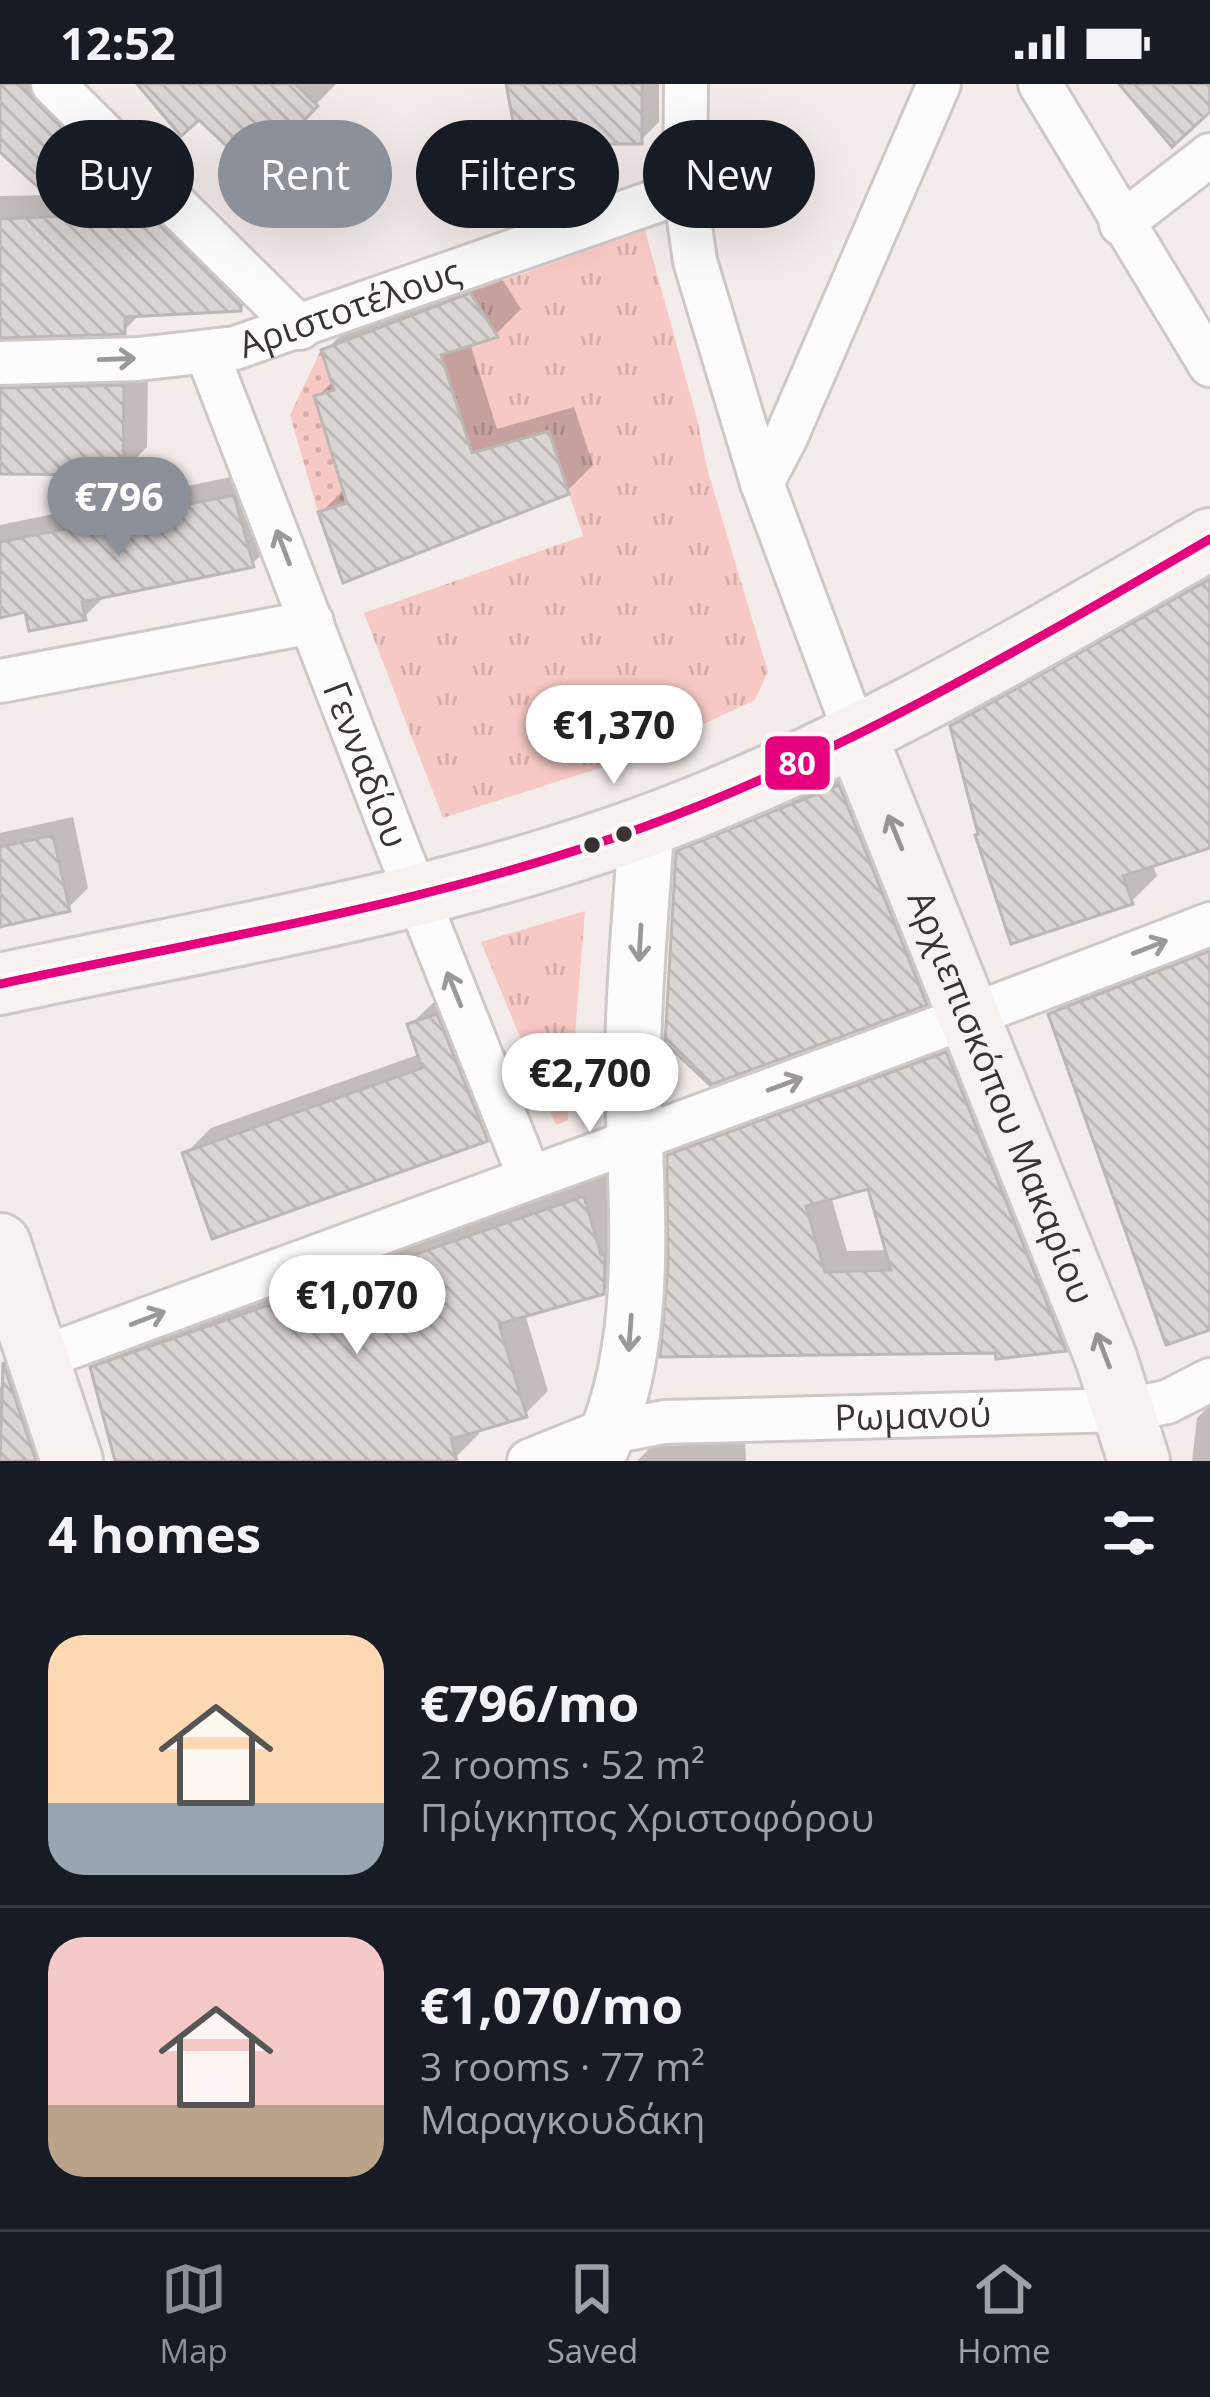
<!DOCTYPE html>
<meta charset="utf-8">
<style>
:root{--surface:#171b24;--page:#242831;--text:#f1f3f6;--muted:#9ea1a6;--line:#363941;--accent:#8c9099}
body{margin:0;font-family:"Open Sans",sans-serif;background:var(--page);color:var(--text);height:100vh;display:flex;flex-direction:column;font-size:45px;white-space:nowrap}
*{box-sizing:border-box;margin:0}
p{font-size:39px;color:var(--muted)}
.icon{flex:none;width:66px;height:66px;fill:none;stroke:currentColor;stroke-width:2;stroke-linecap:round;stroke-linejoin:round}
.map{position:relative;height:1377px;overflow:hidden}
.drawer{display:flex;flex-direction:column;background:var(--surface);flex:1}
.drawer>*{flex:none}
.top-card{position:absolute;left:36px;top:36px;width:1140px;height:108px;display:flex;gap:24px}
.price{position:absolute;translate:-50% -102px;padding:0 27px;border-radius:42px;background:#fff;color:#222;font-size:39px;line-height:78px;filter:drop-shadow(0 3px 6px #0008)}
.price::after{content:'';position:absolute;left:50%;top:72px;width:36px;height:27px;margin-left:-18px;background:inherit;clip-path:polygon(0 0,100% 0,50% 100%)}
.price.on{background:var(--accent);color:#fff}
ul{padding:0;list-style:none}
li{display:flex;align-items:center;gap:36px;height:300px;padding:0 48px}
li+li{border-top:3px solid var(--line)}
li span{display:grid;place-items:center;flex:none;width:336px;height:240px;border-radius:36px;color:#555}
li>.icon{margin-inline-start:auto}
span .icon{width:144px;height:144px;fill:#fffc;stroke-width:1}
li b{font-size:51px}
h2{display:flex;justify-content:space-between;align-items:center;height:144px;padding:0 48px;font-size:51px}
.chip{padding:0 42px;border-radius:54px;background:var(--surface);box-shadow:0 12px 48px #0002;font-size:42px;line-height:108px}
.chip.on{background:var(--accent);color:#fff}
.status{display:flex;justify-content:space-between;align-items:center;height:84px;padding:0 60px;background:var(--surface);direction:ltr}
.status svg{height:33px;fill:currentColor}
.tab-bar{display:flex;justify-content:space-around;align-items:center;height:168px;border-top:3px solid var(--line);background:var(--surface);font-size:33px;color:var(--muted)}
.tab-bar a{display:grid;justify-items:center;gap:6px}
.tab-bar .on{color:var(--accent)}
.map>svg:first-child{display:block}
.grass{fill:url(#grass-dots)}
.park{fill:url(#park-tufts)}
.shadow{fill:#0003;fill-rule:evenodd}
.building{fill:url(#building-back-hatch);stroke:#bcb6b5;stroke-width:3;fill-rule:evenodd}
.lines{fill:none;stroke-linecap:round;stroke-linejoin:round}
.minor-casing{stroke:#cfc8c7;stroke-width:48}
.tertiary-casing{stroke:#cfc8c7;stroke-width:60}
.secondary-casing{stroke:#cfc8c7;stroke-width:66}
.minor{stroke:#fdfcfc;stroke-width:42}
.tertiary{stroke:#fdfcfc;stroke-width:54}
.secondary{stroke:#f7f1f0;stroke-width:60}
.bus-1-casing{stroke:#fef8f7;stroke-width:18}
.bus-1{stroke:#e5007d;stroke-width:9}
.oneway{stroke:#9b9898}
.oneway2{stroke:#989292}
.bus-dot{fill:#393433;stroke:#fef8f7;stroke-width:4.5}
.labels{text-anchor:middle;stroke-width:9;stroke-linejoin:round;paint-order:stroke}
.street-label{font-size:36px;fill:#393433;stroke:#fef8f7}
.line-badge{stroke:#fef8f7;stroke-width:4.5}
.badge-label{font-size:33px;text-anchor:middle;font-weight:bold;fill:#fff}
</style>
<div class="status"><b>12:52</b><svg viewBox="0 0 49 12"><path d="M0 12V9h3v3zM5 12V6h3v6zM10 12V3h3v9zM15 12V0h3v12zM26 1h20v11H26zM47 4h2v5h-2z"/></svg></div>
<div class="map">
<svg width="1210" height="1377" viewBox="0 0 1210 1377">
<defs>
<pattern id="grass-dots" width="8" height="8" patternUnits="userSpaceOnUse" patternTransform="scale(3)"><rect width="8" height="8" fill="#f7c9c4"/><path d="M2 2h.1M6 6h.1" fill="none" stroke="#d4ada9" stroke-width="1.8" stroke-linecap="round"/></pattern>
<pattern id="park-tufts" width="24" height="20" patternUnits="userSpaceOnUse" patternTransform="scale(3)"><rect width="24" height="20" fill="#f7c9c4"/><path d="M3 7l-1-3M5 7V3M7 7l1-3M15 17l-1-3M17 17v-4M19 17l1-3" fill="none" stroke="#d4ada9"/></pattern>
<pattern id="building-back-hatch" width="6" height="6" patternUnits="userSpaceOnUse" patternTransform="scale(3)"><rect width="6" height="6" fill="#dad4d2"/><path d="M-1 5l2 2M0 0l6 6M5-1l2 2" fill="none" stroke="#bcb7b5"/></pattern>
</defs>
<rect width="100%" height="100%" fill="#f4ecea"/>
<!-- grass -->
<path class="grass" d="M321,266l12,40 -19,7 33,106 -29,9 -28,-97z"/>
<!-- park -->
<g class="park">
<path d="M645,146l52,189 11,53 60,200 -13,28 -124,58 -188,60 -79,-205 219,-77 -34,-105 -77,22 -31,-98 56,-18 -28,-44z"/>
<path d="M585,827l-17,209 -12,5 -75,-183z"/>
</g>
<!-- shadow -->
<g class="shadow">
<path d="M0,0h65l199,199 -24,25 -99,5 -17,18 -124,3v-138l50,-1 -50,-47z"/>
<path d="M141,0h195l-82,84 -55,-52z"/>
<path d="M507,0h152v38l-19,19h-45l-18,18z"/>
<path d="M496,185l25,40 -25,25 -26,9 27,86 77,-22 19,58 -26,26 -246,22 24,-25 -28,-91 17,-17 -9,-29 25,-26z"/>
<path d="M0,261l148,17 -1,85 -25,25 -122,-1z"/>
<path d="M260,387l18,68 -26,25 -144,29 -24,24 -56,-8 -28,6v-90z"/>
<path d="M1210,486v274l-58,19 5,13 -26,26 -150,-70 -28,-106 26,-26z"/>
<path d="M865,678l86,214 -26,26 -246,-149 26,-26z"/>
<path d="M73,733l15,71 -20,20 -68,16v-91z"/>
<path d="M1210,854v389l-159,-313 26,-25z"/>
<path d="M462,906l50,123 -26,26 -301,15 26,-26 209,-74 -10,-29 26,-25z"/>
<path d="M968,948l119,294 -22,22 -223,7v-4l-171,-84 -1,-111 23,-22zM870,1101l19,65 -42,1 -16,-55z"/>
<path d="M608,1091l16,58 2,35 -24,24 -77,22 23,77 -23,23 -48,14 2,6 -23,23 -12,4h-326l-25,-93 24,-23z"/>
<path d="M40,1289l27,88h-67v-74z"/>
<path d="M1210,1321v56h-18l5,-43z"/>
<path d="M745,1357l1,20h-109l14,-14z"/>
</g>
<!-- building -->
<g class="building">
<path d="M0,0h18l223,221v6l-116,6v17l-125,4v-119l69,-3 -69,-64z"/>
<path d="M137,0h158l23,22 -64,66 -55,-52 -18,16z"/>
<path d="M506,0h136v60h-69l5,18 -55,11z"/>
<path d="M1119,0h91v28l-38,35z"/>
<path d="M470,209l28,44 -57,18 31,98 77,-22 20,63 -226,89 -25,-71 29,-9 -33,-107 20,-6 -13,-40z"/>
<path d="M124,301l-1,90 -123,-1v-86z"/>
<path d="M234,411l20,72 -172,35 4,18 -57,11 -4,-19 -25,6v-76z"/>
<path d="M1210,495v269l-87,28 10,28 -122,40 -36,-109 3,-1 -28,-108z"/>
<path d="M839,701l88,220 -217,80 -45,-42 11,-192z"/>
<path d="M53,751l17,76 -70,16v-80z"/>
<path d="M1210,867v379l-44,15 -118,-331z"/>
<path d="M437,930l51,127 -276,98 -30,-86 240,-85 -15,-44z"/>
<path d="M946,968l120,299 -70,8 -1,-6 -335,4 8,-91 -1,-111zM868,1105l23,81 -66,2 -19,-66z"/>
<path d="M584,1112l17,59h4l-1,39 -105,30 28,93 -76,22 6,22h-342l-25,-94z"/>
<path d="M3,1278l33,99h-36z"/>
</g>
<g class="lines">
<!-- minor casing -->
<g class="minor-casing">
<g id="minor">
<path d="M53,0l247,244"/>
<path d="M686,0l-1,107 10,70 67,222 95,255"/>
<path d="M1040,0l170,281"/>
<path d="M1121,140l89,-69"/>
<path id="s1" d="M207,269l189,490 133,333"/>
<path id="s2" d="M0,279l138,-4 97,-11 450,-157"/>
<path d="M762,399l24,-46 153,-353"/>
<path d="M0,597l312,-59"/>
<path d="M39,1275c390,-146 783,-284 1171,-435"/>
<path id="s3" d="M529,1377l62,-25 73,-14 461,-12 42,-8 43,-22"/>
</g>
</g>
<!-- tertiary casing -->
<g class="tertiary-casing">
<path id="tertiary" d="M595,1377c61,-120 38,-267 38,-397 0,-79 9,-159 13,-237"/>
</g>
<!-- secondary casing -->
<g class="secondary-casing">
<g id="secondary">
<path id="s4" d="M857,654l249,620 33,103"/>
<path d="M0,900c215,-46 437,-81 644,-157 200,-73 383,-182 566,-288"/>
<path d="M0,1160l72,217"/>
</g>
</g>
<!-- minor -->
<use href="#minor" class="minor"/>
<!-- tertiary -->
<use href="#tertiary" class="tertiary"/>
<!-- secondary -->
<use href="#secondary" class="secondary"/>
<!-- bus-1 casing -->
<g class="bus-1-casing">
<path id="bus-1" d="M0,900c215,-46 437,-81 644,-157 200,-73 383,-182 566,-288"/>
</g>
<!-- bus-1 -->
<use href="#bus-1" class="bus-1"/>
</g>
<!-- one-way arrows -->
<defs><path id="oneway-shaft" d="M-6 0H5M1.5-3L5.5 0L1.5 3" fill="none" stroke-width="1.6" stroke-linecap="round" stroke-linejoin="round" transform="scale(3)"/></defs>
<g class="oneway">
<use href="#oneway-shaft" transform="translate(117 275) rotate(-2)"/>
<use href="#oneway-shaft" transform="translate(283 463) rotate(-111)"/>
<use href="#oneway-shaft" transform="translate(640 859) rotate(93)"/>
<use href="#oneway-shaft" transform="translate(1150 863) rotate(-21)"/>
<use href="#oneway-shaft" transform="translate(454 905) rotate(-112)"/>
<use href="#oneway-shaft" transform="translate(785 1000) rotate(-20)"/>
<use href="#oneway-shaft" transform="translate(148 1234) rotate(-21)"/>
<use href="#oneway-shaft" transform="translate(630 1249) rotate(94)"/>
</g>
<g class="oneway2">
<use href="#oneway-shaft" transform="translate(895 748) rotate(-112)"/>
<use href="#oneway-shaft" transform="translate(1103 1266) rotate(-111)"/>
</g>
<!-- markers -->
<g class="bus-dot">
<circle cx="624" cy="750" r="10"/>
<circle cx="592" cy="761" r="10"/>
</g>
<g class="labels">
<!-- street labels -->
<g class="street-label">
<text dy="13" stroke="none"><textPath href="#s2" startOffset="357">Αριστοτέλους</textPath></text>
<text dy="13" stroke="none"><textPath href="#s1" startOffset="441">Γενναδίου</textPath></text>
<text dy="13" stroke="none"><textPath href="#s4" startOffset="387">Αρχιεπισκόπου Μακαρίου</textPath></text>
<text dy="13" stroke="none"><textPath href="#s3" startOffset="390">Ρωμανού</textPath></text>
</g>
</g>
<rect class="line-badge" x="763" y="650" width="69" height="58" rx="12" fill="#e5007d"/>
<g class="badge-label">
<text x="797" y="691">80</text>
</g>
</svg>
<b class="price on" style="left:119px;top:475px">€796</b>
<b class="price" style="left:614px;top:703px">€1,370</b>
<b class="price" style="left:590px;top:1051px">€2,700</b>
<b class="price" style="left:357px;top:1273px">€1,070</b>
<div class="top-card">
<a class="chip">Buy</a>
<a class="chip on">Rent</a>
<a class="chip">Filters</a>
<a class="chip">New</a>
</div>
</div>
<section class="drawer">
<h2>4 homes<svg class="icon" aria-label="filters" viewBox="0 0 24 24"><path d="M4 7h16M4 17h16"/><circle cx="9" cy="7" r="2"/><circle cx="15" cy="17" r="2"/></svg></h2>
<ul>
<li><span style="background:linear-gradient(#ffd9b3 70%,#9aa5b1 0)"><svg class="icon" aria-label="home" viewBox="0 0 24 24"><path d="M3 11l9-7 9 7M6 9v11h12V9"/></svg></span><div><b>€796/mo</b><p>2 rooms · 52 m²</p><p>Πρίγκηπος Χριστοφόρου</p></div></li>
<li><span style="background:linear-gradient(#f6c9c9 70%,#b9a48a 0)"><svg class="icon" aria-label="home" viewBox="0 0 24 24"><path d="M3 11l9-7 9 7M6 9v11h12V9"/></svg></span><div><b>€1,070/mo</b><p>3 rooms · 77 m²</p><p>Μαραγκουδάκη</p></div></li>
</ul>
</section>
<nav class="tab-bar">
<a class="on"><svg class="icon" aria-label="map" viewBox="0 0 24 24"><path d="M3 6l6-2 6 2 6-2v14l-6 2-6-2-6 2zM9 4v14M15 6v14"/></svg>Map</a>
<a><svg class="icon" aria-label="saved" viewBox="0 0 24 24"><path d="M7 4h10v16l-5-4-5 4z"/></svg>Saved</a>
<a><svg class="icon" aria-label="home" viewBox="0 0 24 24"><path d="M3 11l9-7 9 7M6 9v11h12V9"/></svg>Home</a>
</nav>
